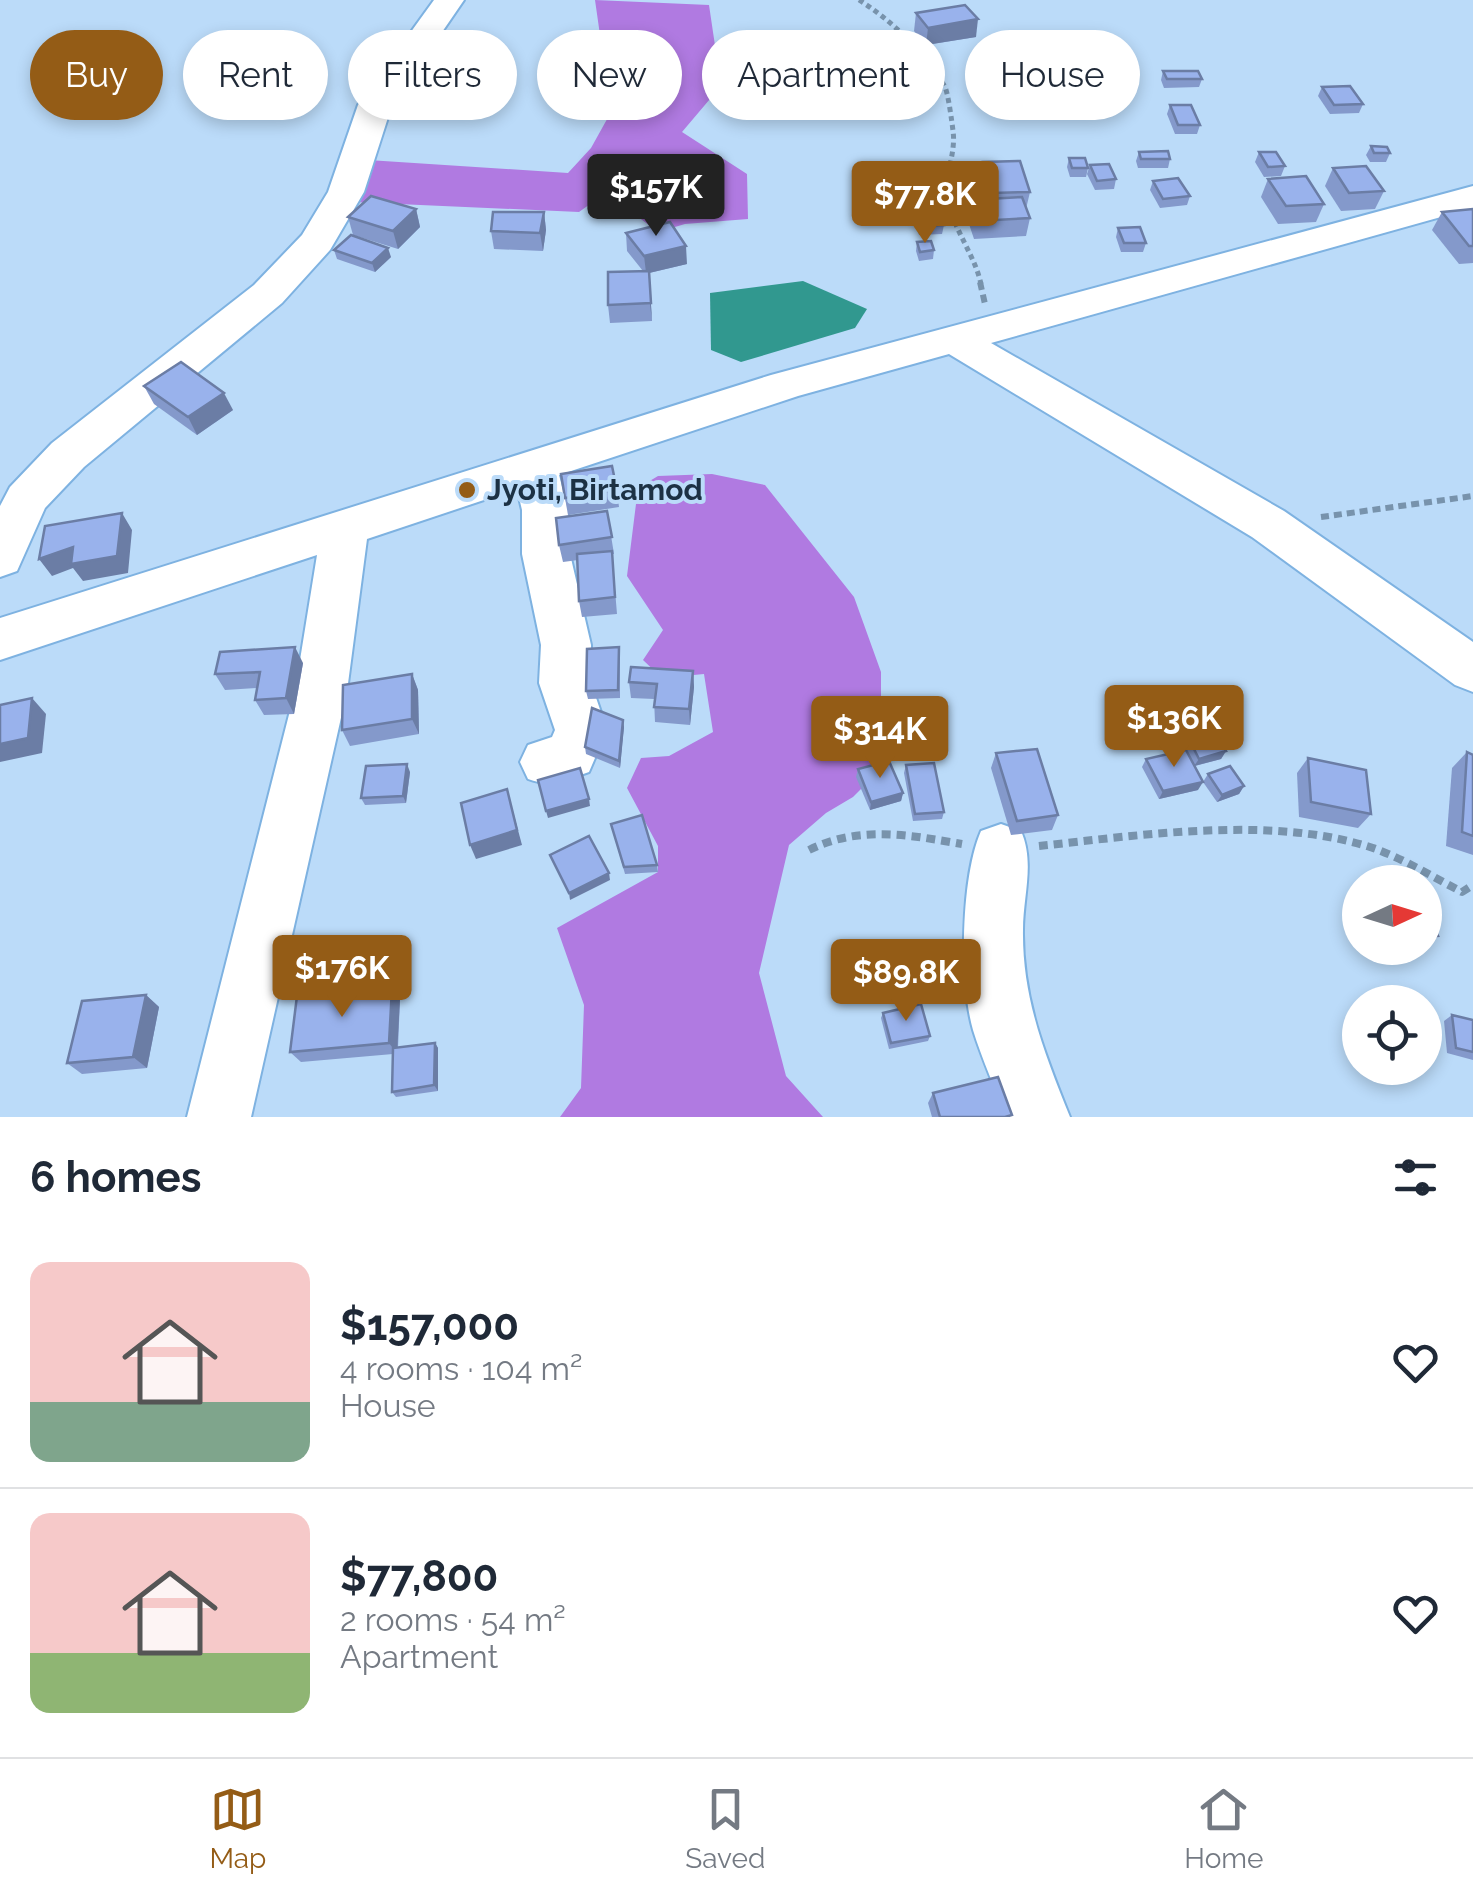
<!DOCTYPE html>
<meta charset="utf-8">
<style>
:root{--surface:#fff;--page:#f2f2f3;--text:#1f2937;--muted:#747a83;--line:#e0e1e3;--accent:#945c16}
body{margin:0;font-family:Raleway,sans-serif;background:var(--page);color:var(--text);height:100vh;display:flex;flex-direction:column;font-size:38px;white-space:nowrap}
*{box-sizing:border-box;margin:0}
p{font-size:32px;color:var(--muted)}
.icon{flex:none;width:55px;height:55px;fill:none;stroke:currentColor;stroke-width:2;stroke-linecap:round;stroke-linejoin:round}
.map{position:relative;height:1117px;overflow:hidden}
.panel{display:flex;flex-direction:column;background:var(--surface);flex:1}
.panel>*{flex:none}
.top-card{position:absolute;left:30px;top:30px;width:1415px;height:90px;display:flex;gap:20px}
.needle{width:65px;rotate:86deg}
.buttons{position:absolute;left:1342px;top:865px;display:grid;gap:20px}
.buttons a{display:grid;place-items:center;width:100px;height:100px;border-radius:50%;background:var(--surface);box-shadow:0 5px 15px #0003;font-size:50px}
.price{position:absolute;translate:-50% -85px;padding:0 22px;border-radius:10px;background:var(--accent);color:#fff;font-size:32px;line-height:65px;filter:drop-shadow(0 2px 5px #0008)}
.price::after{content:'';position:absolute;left:50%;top:60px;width:30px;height:22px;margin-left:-15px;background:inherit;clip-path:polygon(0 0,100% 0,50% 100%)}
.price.on{background:#222;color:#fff}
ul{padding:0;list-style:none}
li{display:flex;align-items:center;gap:30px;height:250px;padding:0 30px}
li+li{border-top:2px solid var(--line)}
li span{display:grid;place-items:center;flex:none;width:280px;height:200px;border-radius:20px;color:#555}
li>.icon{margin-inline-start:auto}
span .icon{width:120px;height:120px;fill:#fffc;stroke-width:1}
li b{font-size:42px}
h2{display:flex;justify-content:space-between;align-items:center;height:120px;padding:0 30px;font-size:42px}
.tag{padding:0 35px;border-radius:45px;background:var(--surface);box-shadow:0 5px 15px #0003;font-size:35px;line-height:90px}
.tag.on{background:var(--accent);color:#fff}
.tab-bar{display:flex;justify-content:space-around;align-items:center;height:140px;border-top:2px solid var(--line);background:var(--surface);font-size:28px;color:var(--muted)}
.tab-bar a{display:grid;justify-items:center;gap:5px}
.tab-bar .on{color:var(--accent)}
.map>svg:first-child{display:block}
.forest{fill:#b07ae1}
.water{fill:#31988f}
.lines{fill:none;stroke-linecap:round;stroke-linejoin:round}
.minor-casing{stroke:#7eb2e1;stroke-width:4}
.path-far2{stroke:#7893ac;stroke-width:5;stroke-dasharray:5 4;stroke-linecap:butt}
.path-far1{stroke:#7893ac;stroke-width:6;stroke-dasharray:8 5;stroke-linecap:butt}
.path{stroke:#7893ac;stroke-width:8;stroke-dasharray:9 6;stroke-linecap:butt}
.minor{fill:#fff;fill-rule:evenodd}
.wall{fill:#8499cb}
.shaded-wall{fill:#6b7da5}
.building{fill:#99b2ec;stroke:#6b7da5;stroke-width:2.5}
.poi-dot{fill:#945c16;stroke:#bbdbf9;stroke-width:4}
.labels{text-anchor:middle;stroke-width:8;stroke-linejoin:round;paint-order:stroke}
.poi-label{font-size:30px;font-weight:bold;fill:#1c3144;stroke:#bbdbf9;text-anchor:start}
</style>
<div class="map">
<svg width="1473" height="1117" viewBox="0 0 1473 1117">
<rect width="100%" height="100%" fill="#bbdbf9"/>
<!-- forest -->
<g class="forest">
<path d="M595,0l114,5 12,81 -39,46 65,42 1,45 -63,5 -27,8 -29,-22 -18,-21 -32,23 -226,-10 15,-42 200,13 23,-25 20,-36z"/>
<path d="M712,474l53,11 89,112 27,75v97l-28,28 -27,16 -37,32 -30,128 27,103 37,41h-263l21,-29 3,-83 -27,-77 101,-56v-26l-31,-58 14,-30 28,-2 44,-24 -9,-58 -42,4 -19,-18 20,-30 -36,-54 11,-88 20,-12z"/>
</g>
<!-- water -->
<path class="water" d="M803,281l64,28 -12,19 -114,34 -30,-12 -1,-57z"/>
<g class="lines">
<!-- minor casing -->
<g class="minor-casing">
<g id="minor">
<path d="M434,0h30l-72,105 -28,87 -34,58 -48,53 -198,164 -39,41 -28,63 -17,6v-71l10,-19 42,-44 202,-158 48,-50 26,-43 30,-87z"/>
<path d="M1473,186v22l-482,135 293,168 189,131v50l-18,-7 -203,-148 -303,-183 -151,42 -239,79 9,35 2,44 21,91v38l16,47 -18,42c-23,8 -38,16 -61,7l-8,-17 8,-17 24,-8 3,-7 -16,-47 2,-38 -19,-91v-44l-5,-21 -150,50 -20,152 -96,426h-64l108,-426 22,-136 -317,105v-42l771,-243z"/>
<path d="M1001,824l20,7c14,32 2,65 2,99 -1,68 22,125 47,187h-64c-11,-29 -24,-58 -33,-87 -14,-49 -12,-153 8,-199z"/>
</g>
</g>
<!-- path-far2 -->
<path class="path-far2" d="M859,0c32,20 67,53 86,87 3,6 7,35 8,44 3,20 -7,41 -6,61 3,34 27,60 34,92"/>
<!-- path-far1 -->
<g class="path-far1">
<path d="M980,282l5,22"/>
<path d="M1321,517l152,-21"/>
</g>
<!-- path -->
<g class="path">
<path d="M1039,846c103,-11 234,-31 334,2 31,11 60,29 89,44l11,-7"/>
<path d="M809,850c51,-25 100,-15 153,-6"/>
</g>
<!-- minor -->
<use href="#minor" class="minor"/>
</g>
<!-- wall -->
<g class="wall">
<path d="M916,13l60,24 -50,8 -12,-14z"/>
<path d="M467,35l2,9 -5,10 -35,-2 -2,-9z"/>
<path d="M499,47l1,9 -11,19 -25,-3 -1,-9z"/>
<path d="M1163,71l39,8 -3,8 -35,1 -3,-8z"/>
<path d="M1322,87l41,17 -4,9 -29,1 -12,-18z"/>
<path d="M1170,105l30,20 -3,9h-22l-8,-20z"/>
<path d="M1371,146l19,7 -4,9h-16l-4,-7z"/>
<path d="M1139,152l31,7 -2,9h-30l-2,-7z"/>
<path d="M1259,152l26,14 -4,10 -17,1 -9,-15z"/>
<path d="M1069,158l19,10 -2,9h-16l-3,-10z"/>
<path d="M983,162l47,30 -4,17 4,9 -4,18 -52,3 -7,-21 3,-18 15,-1 -5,-20z"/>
<path d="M1090,165l26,14 -2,10 -19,1 -8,-16z"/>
<path d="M914,167l14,24 -2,10 -10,-1 -3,-24z"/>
<path d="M1333,168l51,23 -9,18 -34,2 -16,-25z"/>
<path d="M1268,179l56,25 -8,18 -38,2 -17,-27z"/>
<path d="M1153,181l37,15 -3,9 -27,3 -10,-18z"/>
<path d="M915,205l29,20 -2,9 -23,1 -5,-21z"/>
<path d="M416,209l4,18 -22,22 -45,-14 -5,-18z"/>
<path d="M1473,209v54l-14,1 -27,-34 10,-18z"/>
<path d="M544,212l2,18 -3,21 -49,-2 -3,-18z"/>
<path d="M1118,228l28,15 -3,9h-22l-5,-15z"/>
<path d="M626,233l61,31 -38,9 3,48 -42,2 -2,-18 35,-34 -16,-20z"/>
<path d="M917,242l17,8 -1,9 -14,2 -3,-10z"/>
<path d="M334,250l57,7 -16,15 -38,-13z"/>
<path d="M144,386l89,24 -36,25 -43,-31z"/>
<path d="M617,490l2,17 -51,8 -3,-17z"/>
<path d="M607,511l7,43h-2l5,60 -35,3 -3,-16 -1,-41 -15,2 -4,-17z"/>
<path d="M620,656v42l-32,1 -2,-8z"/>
<path d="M303,663l-9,51 -30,1 -9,-15 2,-12 -32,2 -10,-16z"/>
<path d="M693,671l1,16 -4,38 -35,-3 -1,-23 -23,-1 -2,-16z"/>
<path d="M412,674l6,16 1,44 -69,12 -8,-16z"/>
<path d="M624,727l-4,41 -34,-14 -1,-7z"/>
<path d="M1186,733l40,18 -5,8 -26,7 3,24 -39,9 -17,-32 4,-8 40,-9 -5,-10z"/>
<path d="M1467,752l6,3v100l-27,-9 6,-78z"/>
<path d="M996,753l62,62 -6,15 -41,5 -20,-67z"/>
<path d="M1308,758l63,56 -13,14 -59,-11 -2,-44z"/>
<path d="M906,765l38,47 -2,7 -29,2 -9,-48z"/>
<path d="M858,769l45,24 -2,8 -31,9 -14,-33z"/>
<path d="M410,772l-4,31 -41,2 -4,-7z"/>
<path d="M1208,774l36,12 -5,8 -22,8 -14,-20z"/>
<path d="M611,824l46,41 1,7 -33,2z"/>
<path d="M1425,908l13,28 -8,7h-5z"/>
<path d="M146,995l13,12 -12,61 -65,6 -15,-11z"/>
<path d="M400,999l-2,49 37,-5 3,5v43l-42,6 -4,-5 1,-38 -92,8 -11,-10z"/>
<path d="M883,1013l47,23 -2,5 -39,8 -8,-31z"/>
<path d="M1452,1015l21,5v40l-26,-7 -3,-32z"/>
<path d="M933,1093l72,24h-73l-4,-14z"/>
</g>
<!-- shaded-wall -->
<g class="shaded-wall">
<path d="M978,19l-2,18 -50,8 2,-17z"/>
<path d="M467,35l2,9 -5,10 -1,-9z"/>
<path d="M499,47l1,9 -11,19 -2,-9z"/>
<path d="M416,209l4,18 -22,22 -5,-18z"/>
<path d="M544,212l2,18 -3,21 -3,-18z"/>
<path d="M686,246l1,18 -38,9 3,48 -8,-65z"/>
<path d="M388,248l3,9 -16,15 -3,-9z"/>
<path d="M224,393l9,17 -36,25 -9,-18z"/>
<path d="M122,513l10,17 -4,43 -45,8 -10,-13 -21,8 -13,-17 34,-12z"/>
<path d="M295,647l8,16 -9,51 -8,-16z"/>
<path d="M693,671l1,16 -4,38 -1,-16z"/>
<path d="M412,674l6,16 1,44 -7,-15z"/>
<path d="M32,698l14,16 -4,39 -42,9v-18z"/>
<path d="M623,720l1,7 -4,41 -1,-7z"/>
<path d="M1226,751l-5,8 -27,7 5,-7z"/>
<path d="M407,764l3,8 -4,31 -3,-7z"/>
<path d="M1203,782l-5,8 -39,9 4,-8z"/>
<path d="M1244,786l-5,8 -22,8 5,-7z"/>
<path d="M507,789l15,56 -46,14 -6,-14z"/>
<path d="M903,793l-2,8 -31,9 1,-8z"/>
<path d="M589,799l1,7 -42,12 -2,-7z"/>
<path d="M609,873l1,7 -40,20 -1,-7z"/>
<path d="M392,988l8,11 -3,55 -8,-11z"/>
<path d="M146,995l13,12 -12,61 -14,-11z"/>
<path d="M435,1043l3,5v43l-4,-6z"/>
</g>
<!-- building -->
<g class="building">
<path d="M965,5l13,14 -50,9 -12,-15z"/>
<path d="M433,33l34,2 -4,10 -36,-2z"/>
<path d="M475,44l24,3 -12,19 -24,-3z"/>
<path d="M1163,71h35l4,8h-35z"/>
<path d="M1350,86l13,18 -29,1 -12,-18z"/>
<path d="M1170,105h21l9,20h-22z"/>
<path d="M1371,146l16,1 3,6h-16z"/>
<path d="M1168,151l2,8h-29l-2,-7z"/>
<path d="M1259,152h17l9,14 -17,1z"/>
<path d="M1069,158h16l3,10h-16z"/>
<path d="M1020,161l10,31 -38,1 -9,-31z"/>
<path d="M1109,164l7,15 -19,2 -7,-16z"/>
<path d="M1366,166l18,25 -35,2 -16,-25z"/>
<path d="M914,167h11l3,24h-11z"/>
<path d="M1306,176l18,28 -38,2 -18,-27z"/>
<path d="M1178,178l12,18 -27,3 -10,-18z"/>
<path d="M371,196l45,13 -23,22 -45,-14z"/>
<path d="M1022,197l8,21 -52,3 -8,-21z"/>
<path d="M938,204l6,21 -24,1 -5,-21z"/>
<path d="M1473,209v37h-4l-27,-34z"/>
<path d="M493,212h51l-4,21 -49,-2z"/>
<path d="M670,222l16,24 -42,10 -18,-23z"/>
<path d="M1140,227l6,16h-22l-6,-15z"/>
<path d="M351,235l37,13 -16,15 -38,-13z"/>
<path d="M931,241l3,9 -14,2 -3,-10z"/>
<path d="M649,271l2,32 -43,2v-33z"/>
<path d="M181,362l43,31 -36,24 -44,-31z"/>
<path d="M612,466l5,24 -52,8 -4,-24z"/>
<path d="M607,511l5,26 -53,8 -3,-27z"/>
<path d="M122,513l-5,43 -46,8 2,-17 -34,12 6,-33z"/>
<path d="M612,551l3,46 -36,4 -2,-47z"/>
<path d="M295,647l-9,51 -31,2 5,-28 -45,2 5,-22z"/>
<path d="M619,647l-1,43 -32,1 1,-42z"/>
<path d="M631,667l62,4 -4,38 -35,-2 3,-23 -28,-2z"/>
<path d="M412,674v45l-70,11 1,-45z"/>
<path d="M32,698l-4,40 -28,6v-39z"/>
<path d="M592,708l31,12 -4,41 -34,-14z"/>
<path d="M1210,727l16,24 -27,8 -13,-26z"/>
<path d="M1037,749l21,66 -41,6 -21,-68z"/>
<path d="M1186,750l17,32 -40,9 -17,-32z"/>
<path d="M1467,752l6,3v81l-11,-4z"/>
<path d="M1308,758l58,12 5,44 -60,-12z"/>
<path d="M889,761l14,32 -32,9 -13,-33z"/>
<path d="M934,763l10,49 -29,2 -9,-49z"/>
<path d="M407,764l-4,32 -42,2 5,-32z"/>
<path d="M1230,766l14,20 -22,9 -14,-21z"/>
<path d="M580,768l9,31 -43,12 -8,-31z"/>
<path d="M507,789l10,41 -47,15 -9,-42z"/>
<path d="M642,815l15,50 -33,2 -13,-43z"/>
<path d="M589,836l20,37 -40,20 -19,-38z"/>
<path d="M1425,908l13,28 -13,1z"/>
<path d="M392,988l-3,55 -99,9 7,-56z"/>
<path d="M146,995l-13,62 -66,6 15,-62z"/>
<path d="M921,1004l9,32 -39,7 -8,-30z"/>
<path d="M1452,1015l21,5v32l-17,-4z"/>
<path d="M435,1043l-1,42 -42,7 1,-44z"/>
<path d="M998,1077l14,38 -7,2h-65l-7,-24z"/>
</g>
<!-- markers -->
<circle class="poi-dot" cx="467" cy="490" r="10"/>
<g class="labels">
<!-- poi labels -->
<g class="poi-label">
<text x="487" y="500">Jyoti, Birtamod</text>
</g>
</g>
</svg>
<div class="buttons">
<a><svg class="needle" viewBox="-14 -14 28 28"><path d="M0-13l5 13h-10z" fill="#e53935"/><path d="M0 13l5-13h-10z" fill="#747a83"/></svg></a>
<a><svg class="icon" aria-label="locate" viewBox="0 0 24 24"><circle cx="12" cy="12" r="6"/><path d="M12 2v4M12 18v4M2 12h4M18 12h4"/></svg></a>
</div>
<b class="price on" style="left:656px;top:239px">$157K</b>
<b class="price" style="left:925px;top:246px">$77.8K</b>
<b class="price" style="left:1174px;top:770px">$136K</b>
<b class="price" style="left:880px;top:781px">$314K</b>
<b class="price" style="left:342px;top:1020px">$176K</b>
<b class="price" style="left:906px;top:1024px">$89.8K</b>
<div class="top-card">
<a class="tag on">Buy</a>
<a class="tag">Rent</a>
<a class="tag">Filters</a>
<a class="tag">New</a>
<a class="tag">Apartment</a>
<a class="tag">House</a>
</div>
</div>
<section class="panel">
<h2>6 homes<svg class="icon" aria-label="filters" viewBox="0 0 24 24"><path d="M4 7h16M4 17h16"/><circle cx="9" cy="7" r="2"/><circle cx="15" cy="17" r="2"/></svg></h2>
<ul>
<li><span style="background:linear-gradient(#f6c9c9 70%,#7fa58c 0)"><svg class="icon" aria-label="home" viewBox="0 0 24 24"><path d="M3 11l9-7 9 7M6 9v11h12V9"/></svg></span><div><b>$157,000</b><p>4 rooms · 104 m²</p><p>House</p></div><svg class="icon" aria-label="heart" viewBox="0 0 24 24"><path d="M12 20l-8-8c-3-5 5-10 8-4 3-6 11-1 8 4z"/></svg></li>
<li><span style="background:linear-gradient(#f6c9c9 70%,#8fb573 0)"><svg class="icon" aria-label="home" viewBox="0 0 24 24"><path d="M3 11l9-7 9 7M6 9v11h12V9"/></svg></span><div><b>$77,800</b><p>2 rooms · 54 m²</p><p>Apartment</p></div><svg class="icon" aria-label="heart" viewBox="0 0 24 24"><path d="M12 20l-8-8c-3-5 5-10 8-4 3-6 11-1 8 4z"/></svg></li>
</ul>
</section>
<nav class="tab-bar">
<a class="on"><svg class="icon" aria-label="map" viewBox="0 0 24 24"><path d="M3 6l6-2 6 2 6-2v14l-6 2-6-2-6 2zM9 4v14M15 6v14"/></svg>Map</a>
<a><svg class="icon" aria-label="saved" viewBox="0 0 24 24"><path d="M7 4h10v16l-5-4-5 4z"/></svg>Saved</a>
<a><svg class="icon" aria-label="home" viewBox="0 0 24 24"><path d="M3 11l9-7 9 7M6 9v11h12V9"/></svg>Home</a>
</nav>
